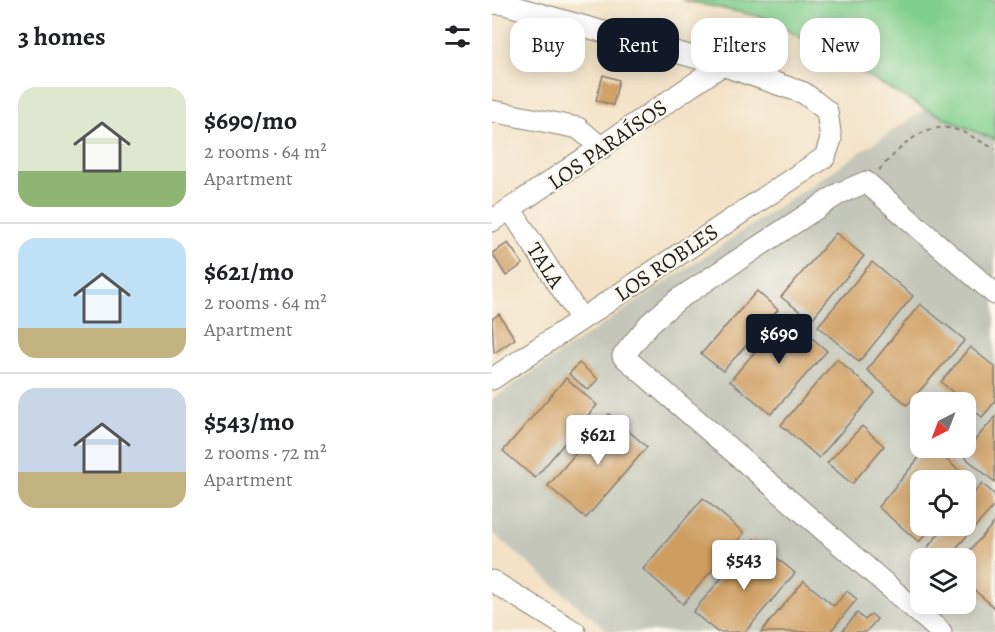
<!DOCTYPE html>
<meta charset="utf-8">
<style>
:root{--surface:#fff;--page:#f6f6f6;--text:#202124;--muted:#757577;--line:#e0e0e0;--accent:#111827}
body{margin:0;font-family:Alegreya,serif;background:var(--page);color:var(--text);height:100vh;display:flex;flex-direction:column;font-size:22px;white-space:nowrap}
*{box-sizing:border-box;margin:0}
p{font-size:20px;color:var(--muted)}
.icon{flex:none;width:33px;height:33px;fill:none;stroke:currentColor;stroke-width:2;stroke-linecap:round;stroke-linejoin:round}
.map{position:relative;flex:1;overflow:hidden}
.sheet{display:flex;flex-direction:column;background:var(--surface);width:492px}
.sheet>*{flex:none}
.top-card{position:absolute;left:18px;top:18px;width:394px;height:54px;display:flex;gap:12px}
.needle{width:39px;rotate:222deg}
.buttons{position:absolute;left:418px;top:392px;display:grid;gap:12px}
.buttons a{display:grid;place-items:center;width:66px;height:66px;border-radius:12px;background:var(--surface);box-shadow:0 3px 15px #0003;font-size:30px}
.price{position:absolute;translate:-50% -51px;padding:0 14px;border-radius:6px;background:#fff;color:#222;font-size:20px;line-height:39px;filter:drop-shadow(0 2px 3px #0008)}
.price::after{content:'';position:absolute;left:50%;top:36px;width:18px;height:14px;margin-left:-9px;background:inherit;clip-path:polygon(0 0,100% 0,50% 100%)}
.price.current{background:var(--accent);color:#fff}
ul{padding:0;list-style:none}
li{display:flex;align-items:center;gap:18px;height:150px;padding:0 18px}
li+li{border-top:2px solid var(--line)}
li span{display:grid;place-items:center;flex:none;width:168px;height:120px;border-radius:18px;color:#555}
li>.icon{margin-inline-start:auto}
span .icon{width:72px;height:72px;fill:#fffc;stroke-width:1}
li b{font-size:26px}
h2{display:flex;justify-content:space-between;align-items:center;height:72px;padding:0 18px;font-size:26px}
.chip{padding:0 21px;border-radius:18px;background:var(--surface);box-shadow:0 3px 15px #0003;font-size:21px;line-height:54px}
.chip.current{background:var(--accent);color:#fff}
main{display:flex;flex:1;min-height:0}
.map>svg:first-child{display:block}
.industrial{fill:#c3c6b9;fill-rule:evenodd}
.green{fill:#81cf8d;stroke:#4e7654;stroke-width:1.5}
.building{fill:#cf9d61}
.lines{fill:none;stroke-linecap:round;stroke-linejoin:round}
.minor-casing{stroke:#887f71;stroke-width:23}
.path{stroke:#887f71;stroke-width:2;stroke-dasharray:4.5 4.5;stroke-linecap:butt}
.minor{stroke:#fff;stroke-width:21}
.labels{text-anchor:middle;stroke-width:4.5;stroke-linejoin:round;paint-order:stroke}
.street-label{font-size:22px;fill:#1c1c1c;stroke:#fbf7ec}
</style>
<main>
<section class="sheet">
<h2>3 homes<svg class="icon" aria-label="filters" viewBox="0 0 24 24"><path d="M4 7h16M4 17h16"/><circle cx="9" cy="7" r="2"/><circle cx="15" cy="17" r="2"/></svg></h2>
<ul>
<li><span style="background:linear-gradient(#dfe7d0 70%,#8fb573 0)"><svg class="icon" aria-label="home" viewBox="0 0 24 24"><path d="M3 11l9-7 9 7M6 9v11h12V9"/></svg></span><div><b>$690/mo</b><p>2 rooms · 64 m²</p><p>Apartment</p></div></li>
<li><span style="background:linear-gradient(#bfe0f5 75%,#c2b280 0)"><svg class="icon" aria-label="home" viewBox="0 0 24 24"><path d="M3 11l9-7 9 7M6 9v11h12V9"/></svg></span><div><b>$621/mo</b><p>2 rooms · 64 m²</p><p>Apartment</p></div></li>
<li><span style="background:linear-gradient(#c9d6e8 70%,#c2b280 0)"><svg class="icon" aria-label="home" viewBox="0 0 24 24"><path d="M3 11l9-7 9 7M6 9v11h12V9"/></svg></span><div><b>$543/mo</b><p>2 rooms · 72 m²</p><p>Apartment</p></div></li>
</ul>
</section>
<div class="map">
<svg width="503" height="632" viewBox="0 0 503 632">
<rect width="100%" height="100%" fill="#fbf7ec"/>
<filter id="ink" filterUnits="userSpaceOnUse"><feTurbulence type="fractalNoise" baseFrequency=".0167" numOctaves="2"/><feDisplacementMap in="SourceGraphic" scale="12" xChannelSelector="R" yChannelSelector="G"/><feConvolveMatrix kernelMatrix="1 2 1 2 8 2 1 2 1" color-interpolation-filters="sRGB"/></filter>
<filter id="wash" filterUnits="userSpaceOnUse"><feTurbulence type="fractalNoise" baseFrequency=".008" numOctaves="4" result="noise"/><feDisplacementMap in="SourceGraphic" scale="24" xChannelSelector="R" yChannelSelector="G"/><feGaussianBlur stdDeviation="1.35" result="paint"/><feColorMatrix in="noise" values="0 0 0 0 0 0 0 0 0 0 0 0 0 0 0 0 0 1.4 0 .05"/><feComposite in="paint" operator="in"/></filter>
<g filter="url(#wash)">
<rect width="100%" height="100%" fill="#f3e2c6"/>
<!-- industrial -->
<path class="industrial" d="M433,109l70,31v492h-386l-117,-100v-133zM429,402h45v45h-45zM429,480h45v45h-45zM429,558h45v45h-45z"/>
<!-- green -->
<path class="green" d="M190,0h313v140l-70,-31 -159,-91z"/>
<g id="blocks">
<!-- building -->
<g class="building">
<path d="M111,75l16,5 -6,25 -17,-5z"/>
<path d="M344,233l28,23 -53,64 -30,-23z"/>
<path d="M16,243l15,21 -17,12 -14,-23z"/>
<path d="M380,262l41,34 -54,66 -41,-36z"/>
<path d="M265,291l21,19 -55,61 -22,-17z"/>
<path d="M428,304l45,36 -58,65 -40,-35z"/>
<path d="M7,314l16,25 -21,14 -2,-34z"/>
<path d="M294,315l41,36 -56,63 -41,-33z"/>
<path d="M478,347l25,20v35l-13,15 -41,-35z"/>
<path d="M345,359l38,34 -56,65 -38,-33z"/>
<path d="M87,363l19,16 -10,11 -19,-16z"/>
<path d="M74,378l31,27 -62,73 -32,-27z"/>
<path d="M117,414l38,33 -61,71 -38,-32z"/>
<path d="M503,417v65l-33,-27z"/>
<path d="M370,426l22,20 -32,38 -25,-21z"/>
<path d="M436,447h4l39,34 -5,6v-7h-45v45h12l-14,17 -41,-35z"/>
<path d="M490,483l13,12v10l-48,53h-8l-12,-10 19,-23h20v-23z"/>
<path d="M211,498l41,35 -61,71 -40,-35z"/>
<path d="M503,522v83l-1,2 -28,-24v-25h-3z"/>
<path d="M262,539l41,34 -50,59h-28l-24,-20z"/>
<path d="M312,581l30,25 13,-15 10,8 -27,33h-69z"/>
<path d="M365,613l8,7 6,-6 6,5 -11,13h-21l-2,-2z"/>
</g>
</g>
</g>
<g filter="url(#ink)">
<use href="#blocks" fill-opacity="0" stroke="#887f71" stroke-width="1.5"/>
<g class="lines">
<!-- minor casing -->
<g class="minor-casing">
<g id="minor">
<path d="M0,3l12,1 218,61 82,28 23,18 4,28 -6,18 -333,222"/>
<path d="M0,111l86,17 24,20"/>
<path d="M19,210l70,109"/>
<path d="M0,221l230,-156"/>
<path d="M0,581l83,51"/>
<path d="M449,632l-318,-276 27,-33 27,-23 163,-107 26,-11 129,112"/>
</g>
</g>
<!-- path -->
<path class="path" d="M387,170c19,-19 39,-45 69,-42 16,2 33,14 47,21"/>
<!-- minor -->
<use href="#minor" class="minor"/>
</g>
</g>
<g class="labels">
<!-- street labels -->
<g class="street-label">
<text transform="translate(115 144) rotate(-35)" y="8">LOS PARAÍSOS</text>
<text transform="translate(174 262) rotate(-34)" y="8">LOS ROBLES</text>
<text transform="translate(54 265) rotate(57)" y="8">TALA</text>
</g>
</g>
</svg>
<div class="buttons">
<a><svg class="needle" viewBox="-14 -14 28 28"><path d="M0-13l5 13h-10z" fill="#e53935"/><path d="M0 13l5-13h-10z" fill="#757577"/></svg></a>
<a><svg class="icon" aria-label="locate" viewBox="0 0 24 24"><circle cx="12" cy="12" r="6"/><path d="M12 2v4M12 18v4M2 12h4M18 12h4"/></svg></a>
<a><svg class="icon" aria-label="layers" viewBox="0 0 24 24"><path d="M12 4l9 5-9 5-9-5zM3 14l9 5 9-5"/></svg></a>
</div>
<b class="price current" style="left:287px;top:365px">$690</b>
<b class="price" style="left:106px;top:466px">$621</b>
<b class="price" style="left:252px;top:591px">$543</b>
<div class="top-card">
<a class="chip">Buy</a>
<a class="chip current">Rent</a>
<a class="chip">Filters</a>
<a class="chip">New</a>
</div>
</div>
</main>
